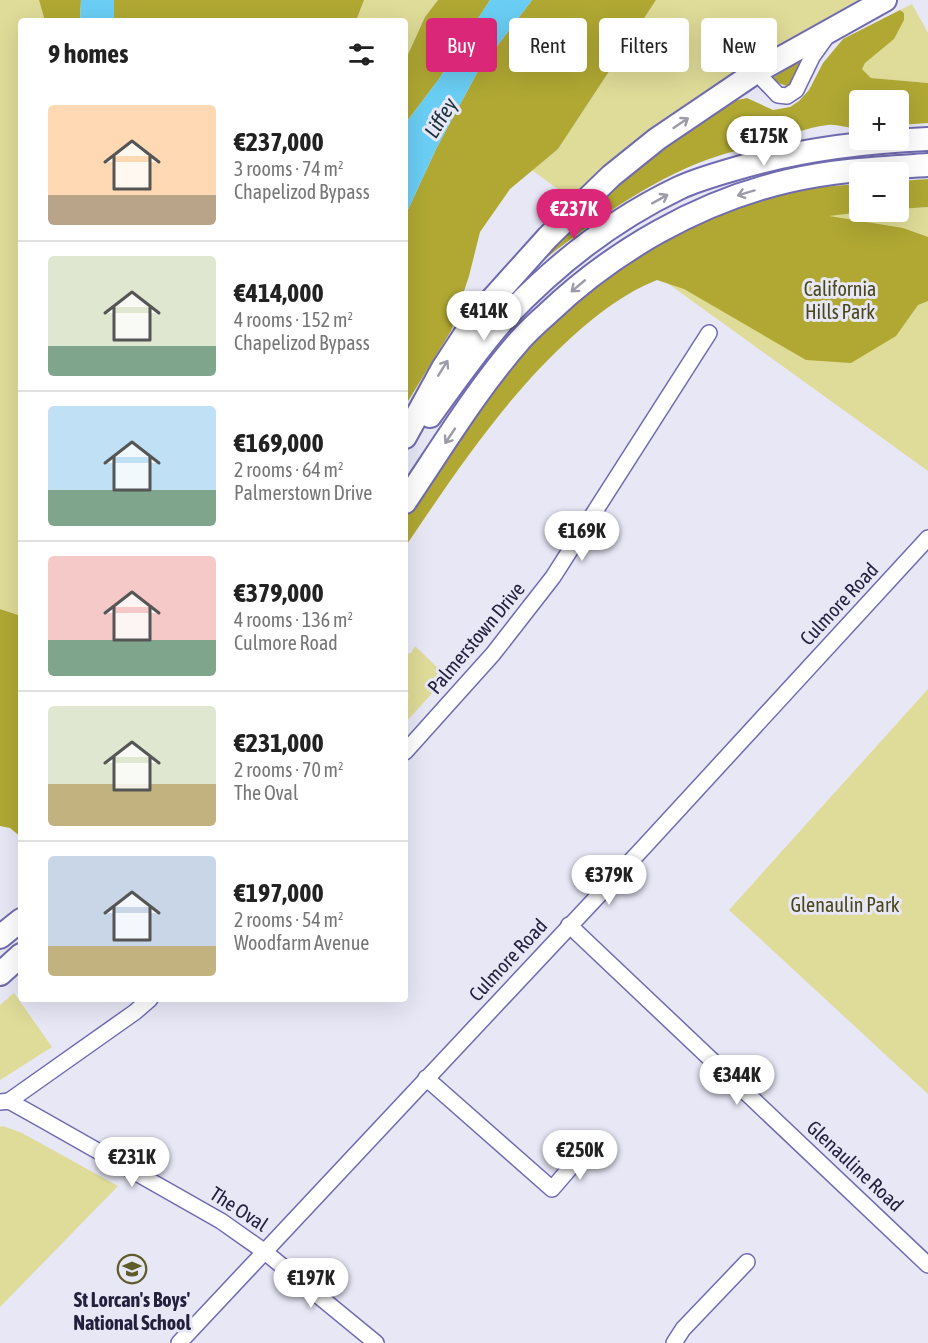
<!DOCTYPE html>
<meta charset="utf-8">
<style>
:root{--surface:#fff;--page:#f6f6f6;--text:#222;--muted:#767676;--line:#e0e0e0;--accent:#db2777}
body{margin:0;font-family:"Asap Condensed",sans-serif;background:var(--page);color:var(--text);height:100vh;display:flex;flex-direction:column;font-size:22px;white-space:nowrap}
*{box-sizing:border-box;margin:0}
p{font-size:20px;color:var(--muted)}
.icon{flex:none;width:33px;height:33px;fill:none;stroke:currentColor;stroke-width:2;stroke-linecap:round;stroke-linejoin:round}
.map{position:relative;flex:1;overflow:hidden}
.details{position:absolute;left:18px;top:18px;width:390px;height:984px;display:flex;flex-direction:column;background:var(--surface);border-radius:6px;box-shadow:0 6px 24px #0002}
.details>*{flex:none}
.banner{position:absolute;left:426px;top:18px;width:411px;height:54px;display:flex;gap:12px}
.buttons{position:absolute;left:849px;top:90px;display:grid;gap:12px}
.buttons a{display:grid;place-items:center;width:60px;height:60px;border-radius:6px;background:var(--surface);box-shadow:0 6px 24px #0002;font-size:30px}
.price{position:absolute;translate:-50% -51px;padding:0 14px;border-radius:21px;background:#fff;color:#222;font-size:20px;line-height:39px;filter:drop-shadow(0 2px 3px #0008)}
.price::after{content:'';position:absolute;left:50%;top:36px;width:18px;height:14px;margin-left:-9px;background:inherit;clip-path:polygon(0 0,100% 0,50% 100%)}
.price.selected{background:var(--accent);color:#fff}
ul{padding:0;list-style:none}
li{display:flex;align-items:center;gap:18px;height:150px;padding:0 30px}
li+li{border-top:2px solid var(--line)}
li span{display:grid;place-items:center;flex:none;width:168px;height:120px;border-radius:6px;color:#555}
li>.icon{margin-inline-start:auto}
span .icon{width:72px;height:72px;fill:#fffc;stroke-width:1}
li b{font-size:26px}
h2{display:flex;justify-content:space-between;align-items:center;height:72px;padding:0 30px;font-size:26px}
.pill{padding:0 21px;border-radius:6px;background:var(--surface);box-shadow:0 6px 24px #0002;font-size:21px;line-height:54px}
.pill.selected{background:var(--accent);color:#fff}
.map>svg:first-child{display:block}
.green{fill:#dfdb98}
.forest{fill:#b0a833}
.water{fill:#6acef4}
.lines{fill:none;stroke-linecap:round;stroke-linejoin:round}
.minor-casing{stroke:#706bb0;stroke-width:18}
.secondary-casing{stroke:#706bb0;stroke-width:26}
.minor{stroke:#fff;stroke-width:15}
.secondary{stroke:#fff;stroke-width:22}
.oneway{stroke:#9c9ba8}
.labels{text-anchor:middle;stroke-width:6;stroke-linejoin:round;paint-order:stroke}
.park-label{font-size:20px;fill:#494618;stroke:#e7e7f6}
.street-label{font-size:20px;fill:#22203d;stroke:#e7e7f6}
.poi-label{font-size:20px;font-weight:bold;fill:#22203d;stroke:#e7e7f6}
.water-label{font-size:21px;font-style:italic;fill:#182f38;stroke:#e7e7f6}
</style>
<div class="map">
<svg width="928" height="1343" viewBox="0 0 928 1343">
<rect width="100%" height="100%" fill="#e7e7f6"/>
<!-- green -->
<g class="green">
<path d="M0,0h39l6,21h-24v595l-21,-7z"/>
<path d="M364,0h74l-13,17 -20,44v-40h-49z"/>
<path d="M656,0h202l-89,51 -8,-3 -11,7 -3,9c-61,41 -124,81 -176,135l-39,-29 26,-21z"/>
<path d="M912,4l16,29v50l-57,-5 -9,-9 3,-6 29,-25 10,-25 -4,-3z"/>
<path d="M928,207v264l-265,-191 32,-17 131,-48 37,-3h35l1,-3z"/>
<path d="M415,646l32,31 -42,46v-23l4,-4 -4,-4v-38l6,-1z"/>
<path d="M928,689v405l-199,-184z"/>
<path d="M14,993l38,54 -52,33v-75z"/>
<path d="M3,1126l19,7 96,53 -118,121v-180z"/>
</g>
<!-- forest -->
<g class="forest">
<path d="M39,0h42l-1,21h-35z"/>
<path d="M114,0h250l-8,21h-242z"/>
<path d="M438,0h52l-51,79 -34,45v-63l20,-44z"/>
<path d="M532,0h124l-98,149 -48,40 -30,43 -11,44 -18,55 -46,75v-190l31,-67 42,-78z"/>
<path d="M900,10l4,3v7l-10,19 -29,24 -3,6 9,9 57,5v40l-29,2 -1,-25h-38l-1,28c-10,1 -21,-4 -31,-3 -20,2 -39,10 -57,17 -17,6 -36,8 -53,14 -66,21 -133,71 -187,114l62,-64 42,-37 35,-24 14,-16 49,-28 14,-3 26,12 17,-3 9,-6 10,-11 14,-27 20,-24z"/>
<path d="M799,61l4,2 -11,25 -19,-7 1,-4z"/>
<path d="M928,179v28l-29,2v-28z"/>
<path d="M859,184l1,28h3l-34,4 74,12 25,9v64l-10,4 -22,31 -45,27 -45,-3 -122,-71 -27,-9c-31,12 -58,33 -83,55 -68,61 -118,137 -169,212v-33l122,-173 92,-78 83,-45 53,-19 53,-11z"/>
<path d="M0,609l21,7v221l-11,-9 -10,-2z"/>
</g>
<!-- water -->
<g class="water">
<path d="M81,0h33v21h-34z"/>
<path d="M490,0h42l-54,71 -42,78 -31,67v-92l34,-45z"/>
</g>
<g class="lines">
<!-- minor casing -->
<g class="minor-casing">
<g id="minor">
<path d="M756,72l22,23 9,1 9,-6 16,-33 15,-21"/>
<path d="M405,752l88,-98 60,-77 156,-244"/>
<path d="M569,925l359,340"/>
<path d="M426,1078l126,111 31,-36"/>
<path d="M9,1101l126,-89 15,-13"/>
<path d="M0,1102l9,-1 34,19 178,101 44,31 111,91"/>
<path d="M179,1343l464,-495 285,-310"/>
<path d="M674,1343l9,-14 64,-67"/>
</g>
</g>
<!-- secondary casing -->
<g class="secondary-casing">
<g id="secondary">
<path d="M430,416c24,-33 48,-68 75,-98 49,-52 109,-99 174,-130 17,-8 35,-13 52,-18 64,-20 130,-28 197,-31"/>
<path d="M405,437l38,-69 34,-52 71,-79 63,-61 46,-37 99,-67 129,-72"/>
<path d="M405,502c37,-55 72,-113 116,-163 8,-9 17,-17 26,-25 66,-63 151,-112 241,-133 46,-11 93,-13 140,-16"/>
<path d="M0,937l21,-17"/>
<path d="M0,974l21,-19"/>
</g>
</g>
<!-- minor -->
<use href="#minor" class="minor"/>
<!-- secondary -->
<use href="#secondary" class="secondary"/>
</g>
<!-- one-way arrows -->
<defs><path id="oneway-shaft" d="M-6 0H5M1.5-3L5.5 0L1.5 3" fill="none" stroke-width="1.6" stroke-linecap="round" stroke-linejoin="round" transform="scale(1.5)"/></defs>
<g class="oneway">
<use href="#oneway-shaft" transform="translate(681 123) rotate(-34)"/>
<use href="#oneway-shaft" transform="translate(746 193) rotate(163)"/>
<use href="#oneway-shaft" transform="translate(660 199) rotate(-29)"/>
<use href="#oneway-shaft" transform="translate(578 286) rotate(140)"/>
<use href="#oneway-shaft" transform="translate(443 368) rotate(-58)"/>
<use href="#oneway-shaft" transform="translate(450 436) rotate(124)"/>
</g>
<!-- icons -->
<defs>
<g id="school-ring" transform="scale(1.5)"><circle r="9.5" fill="#e7e7f6" stroke="#605c29" stroke-width="1.5"/><path d="M0-5L7-2L0 1L-7-2ZM-4 1L0 2.5L4 1V4Q0 6-4 4Z" fill="#605c29"/></g>
</defs>
<g fill-rule="evenodd">
<use href="#school-ring" x="132" y="1269"/>
</g>
<g class="labels">
<!-- park labels -->
<g class="park-label">
<text x="840" y="296">California<tspan x="840" dy="23">Hills Park</tspan></text>
<text x="845" y="912">Glenaulin Park</text>
</g>
<!-- street labels -->
<g class="street-label">
<text transform="translate(839 604) rotate(-47)" y="7">Culmore Road</text>
<text transform="translate(476 638) rotate(-50)" y="7">Palmerstown Drive</text>
<text transform="translate(508 960) rotate(-47)" y="7">Culmore Road</text>
<text transform="translate(855 1166) rotate(43)" y="7">Glenauline Road</text>
<text transform="translate(239 1209) rotate(33)" y="7">The Oval</text>
</g>
<!-- poi labels -->
<g class="poi-label">
<text x="132" y="1307">St Lorcan's Boys'<tspan x="132" dy="23">National School</tspan></text>
</g>
<!-- water labels -->
<g class="water-label">
<text transform="translate(441 118) rotate(-58)" y="7">Liffey</text>
</g>
</g>
</svg>
<div class="buttons">
<a>+</a>
<a>−</a>
</div>
<b class="price" style="left:764px;top:167px">€175K</b>
<b class="price selected" style="left:574px;top:240px">€237K</b>
<b class="price" style="left:484px;top:342px">€414K</b>
<b class="price" style="left:582px;top:562px">€169K</b>
<b class="price" style="left:609px;top:906px">€379K</b>
<b class="price" style="left:737px;top:1106px">€344K</b>
<b class="price" style="left:580px;top:1181px">€250K</b>
<b class="price" style="left:132px;top:1188px">€231K</b>
<b class="price" style="left:311px;top:1309px">€197K</b>
<div class="banner">
<a class="pill selected">Buy</a>
<a class="pill">Rent</a>
<a class="pill">Filters</a>
<a class="pill">New</a>
</div>
<section class="details">
<h2>9 homes<svg class="icon" aria-label="filters" viewBox="0 0 24 24"><path d="M4 7h16M4 17h16"/><circle cx="9" cy="7" r="2"/><circle cx="15" cy="17" r="2"/></svg></h2>
<ul>
<li><span style="background:linear-gradient(#ffd9b3 75%,#b9a48a 0)"><svg class="icon" aria-label="home" viewBox="0 0 24 24"><path d="M3 11l9-7 9 7M6 9v11h12V9"/></svg></span><div><b>€237,000</b><p>3 rooms · 74 m²</p><p>Chapelizod Bypass</p></div></li>
<li><span style="background:linear-gradient(#dfe7d0 75%,#7fa58c 0)"><svg class="icon" aria-label="home" viewBox="0 0 24 24"><path d="M3 11l9-7 9 7M6 9v11h12V9"/></svg></span><div><b>€414,000</b><p>4 rooms · 152 m²</p><p>Chapelizod Bypass</p></div></li>
<li><span style="background:linear-gradient(#bfe0f5 70%,#7fa58c 0)"><svg class="icon" aria-label="home" viewBox="0 0 24 24"><path d="M3 11l9-7 9 7M6 9v11h12V9"/></svg></span><div><b>€169,000</b><p>2 rooms · 64 m²</p><p>Palmerstown Drive</p></div></li>
<li><span style="background:linear-gradient(#f6c9c9 70%,#7fa58c 0)"><svg class="icon" aria-label="home" viewBox="0 0 24 24"><path d="M3 11l9-7 9 7M6 9v11h12V9"/></svg></span><div><b>€379,000</b><p>4 rooms · 136 m²</p><p>Culmore Road</p></div></li>
<li><span style="background:linear-gradient(#dfe7d0 65%,#c2b280 0)"><svg class="icon" aria-label="home" viewBox="0 0 24 24"><path d="M3 11l9-7 9 7M6 9v11h12V9"/></svg></span><div><b>€231,000</b><p>2 rooms · 70 m²</p><p>The Oval</p></div></li>
<li><span style="background:linear-gradient(#c9d6e8 75%,#c2b280 0)"><svg class="icon" aria-label="home" viewBox="0 0 24 24"><path d="M3 11l9-7 9 7M6 9v11h12V9"/></svg></span><div><b>€197,000</b><p>2 rooms · 54 m²</p><p>Woodfarm Avenue</p></div></li>
</ul>
</section>
</div>
